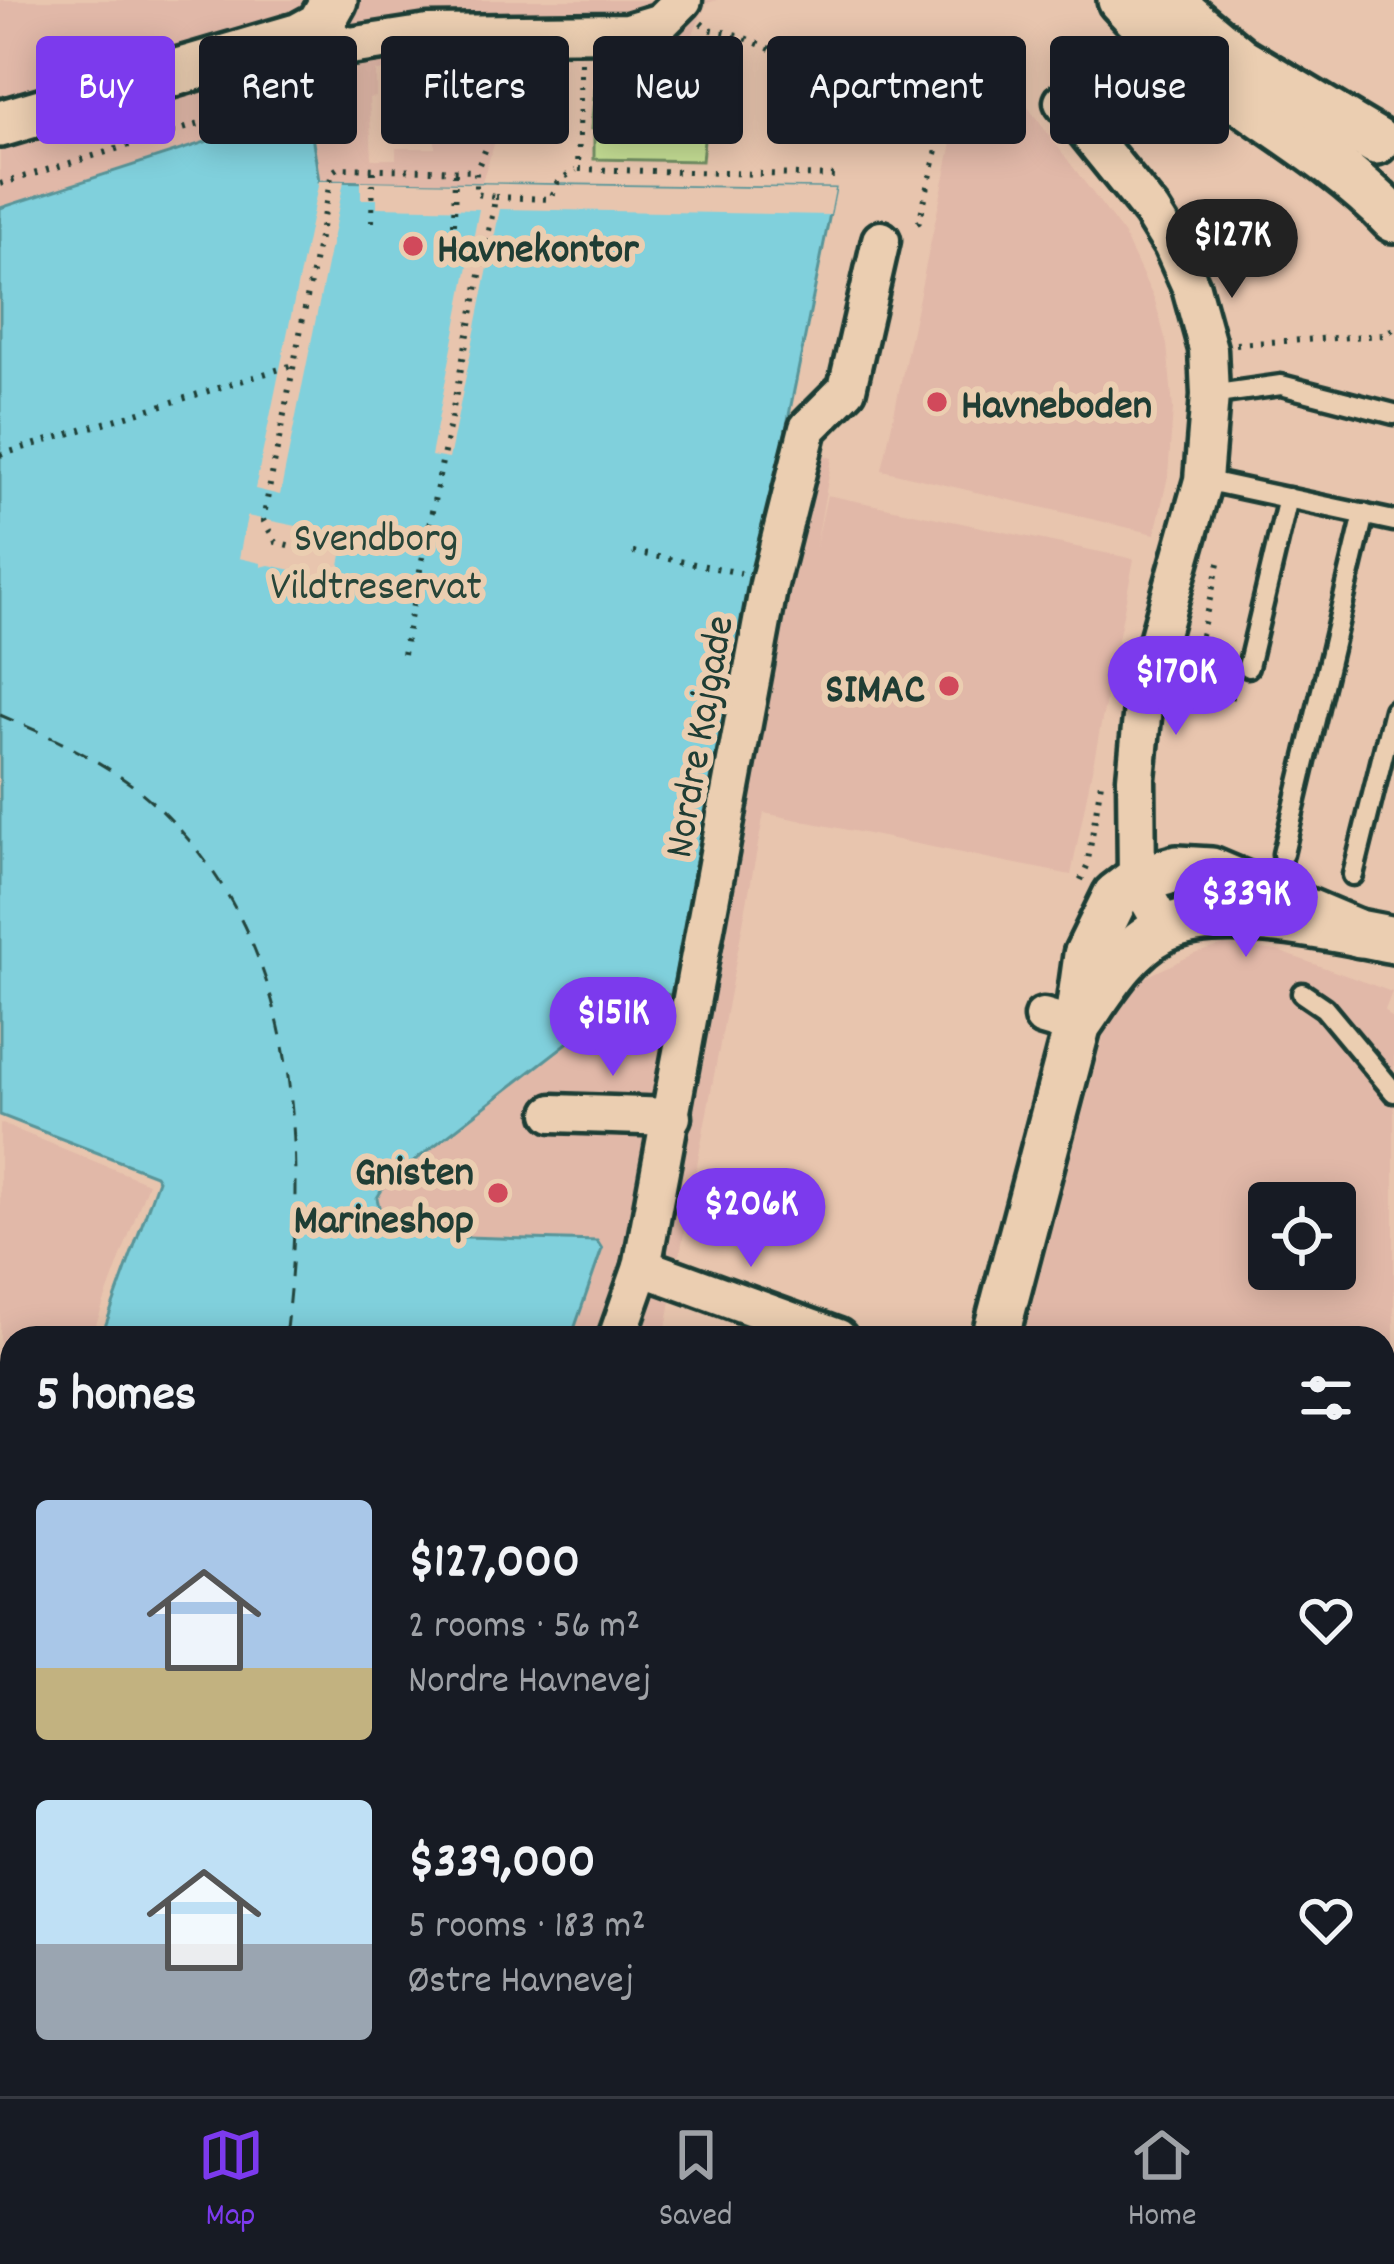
<!DOCTYPE html>
<meta charset="utf-8">
<style>
:root{--surface:#171b24;--page:#242831;--text:#f1f3f6;--muted:#9ea1a6;--line:#363941;--accent:#7c3aed}
body{margin:0;font-family:Dekko,sans-serif;background:var(--page);color:var(--text);height:100vh;display:flex;flex-direction:column;font-size:45px;white-space:nowrap}
*{box-sizing:border-box;margin:0}
p{font-size:39px;color:var(--muted)}
.icon{flex:none;width:66px;height:66px;fill:none;stroke:currentColor;stroke-width:2;stroke-linecap:round;stroke-linejoin:round}
.map{position:relative;flex:1;overflow:hidden}
.details{position:absolute;left:0px;top:1326px;width:1395px;height:771px;display:flex;flex-direction:column;background:var(--surface);border-radius:36px 36px 0 0;box-shadow:0 6px 30px #0003}
.details>*{flex:none}
.banner{position:absolute;left:36px;top:36px;width:1323px;height:108px;display:flex;gap:24px}
.tools{position:absolute;left:1248px;top:1182px;display:grid;gap:24px}
.tools a{display:grid;place-items:center;width:108px;height:108px;border-radius:12px;background:var(--surface);box-shadow:0 6px 30px #0003;font-size:60px}
.price{position:absolute;translate:-50% -102px;padding:0 27px;border-radius:42px;background:var(--accent);color:#fff;font-size:39px;line-height:78px;filter:drop-shadow(0 3px 6px #0008)}
.price::after{content:'';position:absolute;left:50%;top:72px;width:36px;height:27px;margin-left:-18px;background:inherit;clip-path:polygon(0 0,100% 0,50% 100%)}
.price.active{background:#222;color:#fff}
ul{padding:0;list-style:none}
li{display:flex;align-items:center;gap:36px;height:300px;padding:0 36px}
li span{display:grid;place-items:center;flex:none;width:336px;height:240px;border-radius:12px;color:#555}
li>.icon{margin-inline-start:auto}
span .icon{width:144px;height:144px;fill:#fffc;stroke-width:1}
li b{font-size:51px}
h2{display:flex;justify-content:space-between;align-items:center;height:144px;padding:0 36px;font-size:51px}
.chip{padding:0 42px;border-radius:12px;background:var(--surface);box-shadow:0 6px 30px #0003;font-size:42px;line-height:108px}
.chip.active{background:var(--accent);color:#fff}
.tab-bar{display:flex;justify-content:space-around;align-items:center;height:168px;border-top:3px solid var(--line);background:var(--surface);font-size:33px;color:var(--muted)}
.tab-bar a{display:grid;justify-items:center;gap:6px}
.tab-bar .active{color:var(--accent)}
.map>svg:first-child{display:block}
.built{fill:#e1b8a8;fill-rule:evenodd}
.green{fill:#c5de94;stroke:#728e64;stroke-width:3}
.water{fill:#80d0dc;stroke:#599599;stroke-width:3}
.pier{fill:#e8c5ae}
.lines{fill:none;stroke-linecap:round;stroke-linejoin:round}
.ferry{stroke:#24443c;stroke-width:3;stroke-dasharray:15 12;stroke-linecap:butt}
.service-casing{stroke:#1f3d34;stroke-width:27}
.minor-casing{stroke:#1f3d34;stroke-width:45}
.tertiary-casing{stroke:#1f3d34;stroke-width:54}
.path{stroke:#1f3d34;stroke-width:6;stroke-dasharray:3 9;stroke-linecap:butt}
.service{stroke:#ebceb1;stroke-width:18}
.minor{stroke:#ebceb1;stroke-width:36}
.tertiary{stroke:#ebceb1;stroke-width:45}
.poi-dot{fill:#d1495b;stroke:#ebceb1;stroke-width:4.5}
.labels{text-anchor:middle;stroke-width:12;stroke-linejoin:round;paint-order:stroke}
.poi-label{font-size:42px;font-weight:bold;fill:#1f3d34;stroke:#ebceb1;text-anchor:start}
.park-label{font-size:42px;fill:#274539;stroke:#ebceb1}
.street-label{font-size:42px;fill:#1f3d34;stroke:#ebceb1}
</style>
<div class="map">
<svg width="1394" height="2096" viewBox="0 0 1394 2096">
<rect width="100%" height="100%" fill="#e8c5ae"/>
<filter id="ink" filterUnits="userSpaceOnUse"><feTurbulence type="fractalNoise" baseFrequency=".00833" numOctaves="2"/><feDisplacementMap in="SourceGraphic" scale="24" xChannelSelector="R" yChannelSelector="G"/><feConvolveMatrix kernelMatrix="1 2 1 2 8 2 1 2 1" color-interpolation-filters="sRGB"/></filter>
<g filter="url(#ink)">
<!-- built -->
<g class="built">
<path d="M0,0h717l-10,3 -17,37 -80,9 -92,2 -4,21 -4,1 4,11 -33,100 -162,-3 -12,-71 -307,98zM418,68h66l2,69h-51v11h-39v11h-24l-3,-61 7,-1v-26z"/>
<path d="M1027,106l96,127 32,68 12,44 6,64 -5,67 -13,58 -273,-64 77,-360z"/>
<path d="M783,443l49,15 -16,88 11,-51 307,64 -63,316 -307,-62 -100,525h-93l26,-97 -197,-6 -17,-11 -6,-26 8,-15 253,-194 33,6z"/>
<path d="M1224,945l54,6 114,41 -7,18 9,11v1075h-1094l4,-11h1079v-747h-360l92,-346 79,-38zM1269,1203h66v66h-66z"/>
<path d="M0,1123l148,60 -57,155h-79v217l-12,33z"/>
</g>
<!-- green -->
<path class="green" d="M595,88l108,2v29l3,1 -4,41 -108,-2v-29l-3,-1z"/>
<!-- water -->
<g class="water">
<path d="M308,109l11,72 516,8 -164,806 -34,-6 -251,194 -9,15 6,26 17,11 197,6 5,8 -31,89h-470l57,-158 -3,-5 -155,-60v-907z"/>
<path d="M12,1580v505h292l-4,11h-300v-483z"/>
</g>
<!-- pier -->
<g class="pier">
<path d="M319,181h25l-64,314 -25,-6z"/>
<path d="M361,181l199,4 275,4 -5,26 -330,-6 -51,250 -18,-3 48,-247 -102,-2v-8h-16z"/>
<path d="M247,516l99,20 -9,43 -21,-1 -1,-3 -46,-10 -8,2v-4l-22,-5z"/>
</g>
<g class="lines">
<!-- ferry -->
<g class="ferry">
<path d="M0,715c55,23 114,50 158,92 146,140 149,344 127,531"/>
<path d="M50,2096l4,-11"/>
</g>
<!-- service casing -->
<g class="service-casing">
<g id="service">
<path d="M1210,395l71,-10 113,29"/>
<path d="M1203,480l191,41"/>
<path d="M1248,667l40,-169"/>
<path d="M1283,854l81,-340"/>
<path d="M1353,875l41,-165"/>
<path d="M1302,993l22,15 70,84"/>
<path d="M1383,1481l11,-48"/>
<path d="M0,1554l12,-32"/>
</g>
</g>
<!-- minor casing -->
<g class="minor-casing">
<g id="minor">
<path d="M320,25l17,17 13,4 78,-12 200,-2 33,-10 22,-22"/>
<path d="M1063,102l88,109 21,34 19,42 17,62 2,46 -7,85 -58,207 -9,91 1,102 28,49"/>
<path d="M1043,1017l34,10"/>
<path d="M553,1113l119,4"/>
<path d="M642,1267l196,71"/>
<path d="M617,1338l25,-71 127,-683 39,-156 39,-39 34,-149"/>
<path d="M1383,1511l11,2"/>
<path d="M342,2096l4,-11"/>
</g>
</g>
<!-- tertiary casing -->
<g class="tertiary-casing">
<g id="tertiary">
<path d="M1121,0c78,89 192,134 273,219"/>
<path d="M1168,0l72,60 136,81"/>
<path d="M0,124l300,-88 20,-11 14,-25"/>
<path d="M1081,1020c22,-32 46,-72 81,-90 57,-28 171,-2 232,10"/>
<path d="M995,1338l82,-311 10,-72 29,-59 21,-16 40,-11 34,2 149,63"/>
<path d="M789,2096l3,-11"/>
</g>
</g>
<!-- path -->
<g class="path">
<path d="M701,23l7,6 30,6 55,24 50,3 51,23 32,31 12,30 -19,76 -9,4"/>
<path d="M581,62l-3,107 260,7"/>
<path d="M0,184l326,-98 23,-2"/>
<path d="M495,197l56,2 7,-18 18,-11"/>
<path d="M372,222l1,-53"/>
<path d="M454,224l1,-53"/>
<path d="M1236,344l149,-9 9,-7"/>
<path d="M0,455l293,-90"/>
<path d="M300,548l-24,-6 -13,-22 69,-348 6,-4 138,3"/>
<path d="M633,552l108,21"/>
<path d="M1219,563l-30,120 49,15"/>
<path d="M403,654l90,-443 2,-14 -19,-3v-23l15,-34 9,-72"/>
<path d="M1081,880l6,-14 14,-84"/>
</g>
<!-- service -->
<use href="#service" class="service"/>
<!-- minor -->
<use href="#minor" class="minor"/>
<!-- tertiary -->
<use href="#tertiary" class="tertiary"/>
</g>
</g>
<!-- markers -->
<g class="poi-dot">
<circle cx="413" cy="246" r="12"/>
<circle cx="937" cy="402" r="12"/>
<circle cx="949" cy="686" r="12"/>
<circle cx="498" cy="1193" r="12"/>
</g>
<g class="labels">
<!-- poi labels -->
<g class="poi-label">
<text x="437" y="261">Havnekontor</text>
<text x="961" y="417">Havneboden</text>
<text x="925" y="701" text-anchor="end">SIMAC</text>
<text x="474" y="1184" text-anchor="end">Gnisten<tspan x="474" dy="48">Marineshop</tspan></text>
</g>
<!-- park labels -->
<g class="park-label">
<text x="376" y="550">Svendborg<tspan x="376" dy="48">Vildtreservat</tspan></text>
</g>
<!-- street labels -->
<g class="street-label">
<text transform="translate(696 736) rotate(-80)" y="15">Nordre Kajgade</text>
</g>
</g>
</svg>
<div class="tools">
<a><svg class="icon" aria-label="locate" viewBox="0 0 24 24"><circle cx="12" cy="12" r="6"/><path d="M12 2v4M12 18v4M2 12h4M18 12h4"/></svg></a>
</div>
<b class="price active" style="left:1232px;top:301px">$127K</b>
<b class="price" style="left:1176px;top:738px">$170K</b>
<b class="price" style="left:1246px;top:960px">$339K</b>
<b class="price" style="left:613px;top:1079px">$151K</b>
<b class="price" style="left:751px;top:1270px">$206K</b>
<div class="banner">
<a class="chip active">Buy</a>
<a class="chip">Rent</a>
<a class="chip">Filters</a>
<a class="chip">New</a>
<a class="chip">Apartment</a>
<a class="chip">House</a>
</div>
<section class="details">
<h2>5 homes<svg class="icon" aria-label="filters" viewBox="0 0 24 24"><path d="M4 7h16M4 17h16"/><circle cx="9" cy="7" r="2"/><circle cx="15" cy="17" r="2"/></svg></h2>
<ul>
<li><span style="background:linear-gradient(#a9c7e8 70%,#c2b280 0)"><svg class="icon" aria-label="home" viewBox="0 0 24 24"><path d="M3 11l9-7 9 7M6 9v11h12V9"/></svg></span><div><b>$127,000</b><p>2 rooms · 56 m²</p><p>Nordre Havnevej</p></div><svg class="icon" aria-label="heart" viewBox="0 0 24 24"><path d="M12 20l-8-8c-3-5 5-10 8-4 3-6 11-1 8 4z"/></svg></li>
<li><span style="background:linear-gradient(#bfe0f5 60%,#9aa5b1 0)"><svg class="icon" aria-label="home" viewBox="0 0 24 24"><path d="M3 11l9-7 9 7M6 9v11h12V9"/></svg></span><div><b>$339,000</b><p>5 rooms · 183 m²</p><p>Østre Havnevej</p></div><svg class="icon" aria-label="heart" viewBox="0 0 24 24"><path d="M12 20l-8-8c-3-5 5-10 8-4 3-6 11-1 8 4z"/></svg></li>
</ul>
</section>
</div>
<nav class="tab-bar">
<a class="active"><svg class="icon" aria-label="map" viewBox="0 0 24 24"><path d="M3 6l6-2 6 2 6-2v14l-6 2-6-2-6 2zM9 4v14M15 6v14"/></svg>Map</a>
<a><svg class="icon" aria-label="saved" viewBox="0 0 24 24"><path d="M7 4h10v16l-5-4-5 4z"/></svg>Saved</a>
<a><svg class="icon" aria-label="home" viewBox="0 0 24 24"><path d="M3 11l9-7 9 7M6 9v11h12V9"/></svg>Home</a>
</nav>
